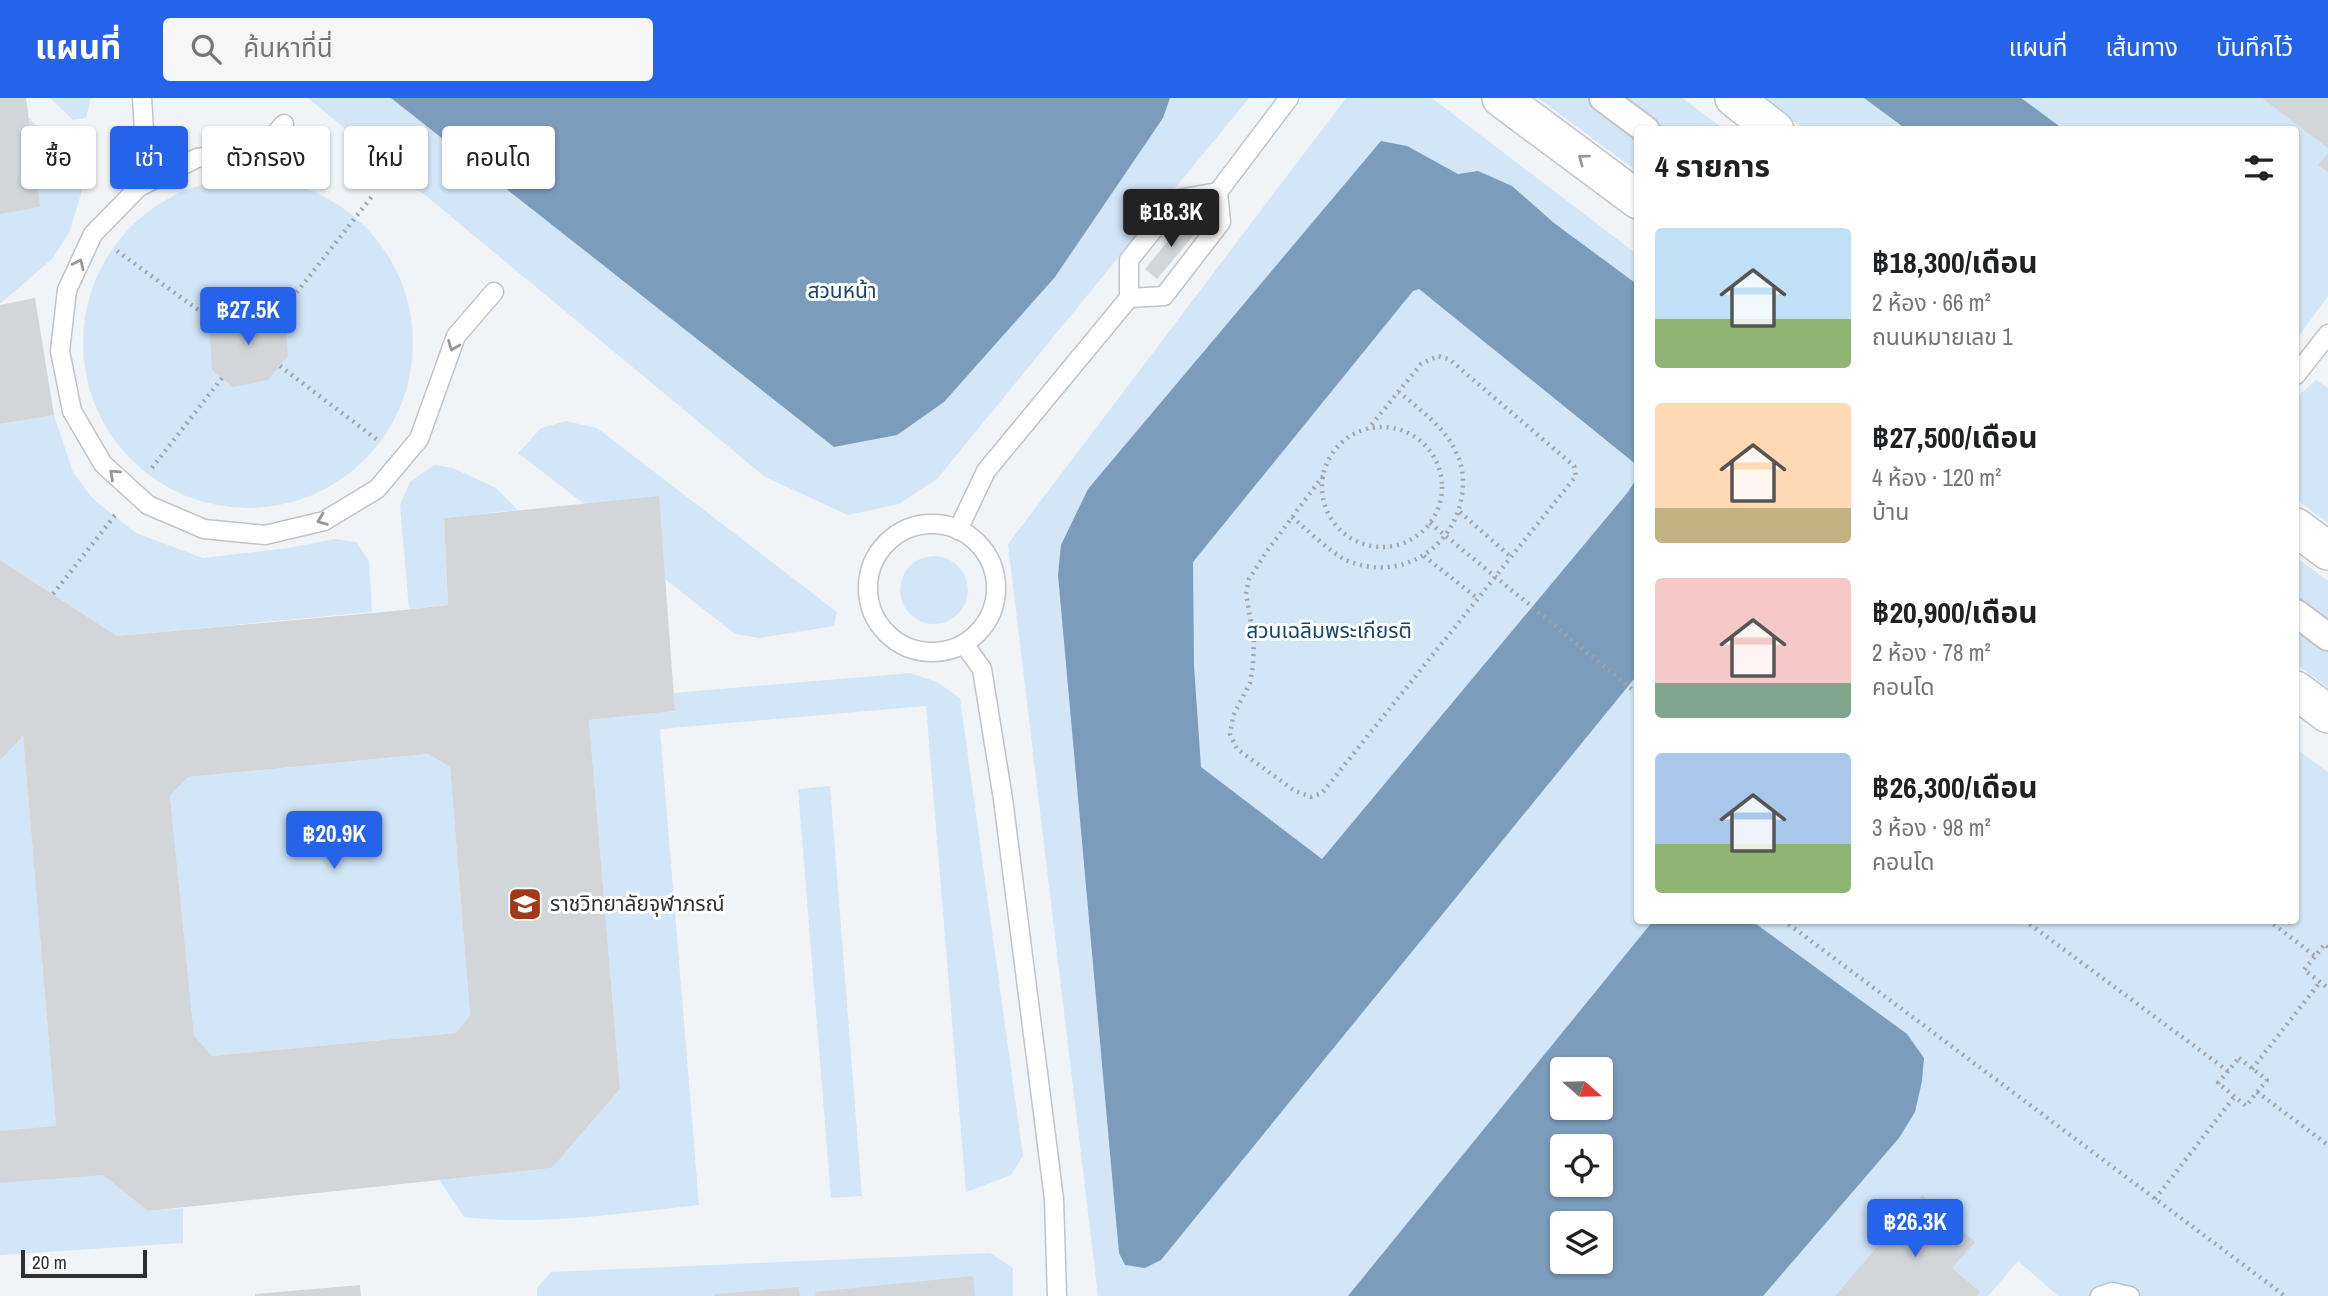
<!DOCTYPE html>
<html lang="th">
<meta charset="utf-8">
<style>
:root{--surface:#fff;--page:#f6f6f6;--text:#202124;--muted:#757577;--accent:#2563eb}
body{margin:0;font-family:"Archivo Narrow","Noto Sans Thai",sans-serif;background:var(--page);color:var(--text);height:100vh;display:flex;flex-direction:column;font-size:26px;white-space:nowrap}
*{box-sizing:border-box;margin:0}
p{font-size:23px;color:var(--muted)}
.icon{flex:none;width:38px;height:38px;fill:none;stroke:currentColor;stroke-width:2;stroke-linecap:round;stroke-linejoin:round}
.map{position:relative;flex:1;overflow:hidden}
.side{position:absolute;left:1634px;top:28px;width:665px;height:798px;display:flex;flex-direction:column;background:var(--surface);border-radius:7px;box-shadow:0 2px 5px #0004}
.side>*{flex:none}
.banner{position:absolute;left:21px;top:28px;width:665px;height:63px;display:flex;gap:14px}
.needle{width:46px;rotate:110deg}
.fabs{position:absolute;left:1550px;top:959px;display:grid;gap:14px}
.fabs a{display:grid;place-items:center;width:63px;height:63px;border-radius:7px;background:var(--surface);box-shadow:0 2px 5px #0004;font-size:35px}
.scale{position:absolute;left:21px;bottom:18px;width:126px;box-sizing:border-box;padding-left:7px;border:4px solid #2f3031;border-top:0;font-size:19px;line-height:24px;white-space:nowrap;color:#2f3031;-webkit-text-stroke:5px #fff;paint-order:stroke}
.price{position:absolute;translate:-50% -60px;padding:0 16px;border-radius:7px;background:var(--accent);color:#fff;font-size:23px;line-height:46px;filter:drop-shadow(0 2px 4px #0008)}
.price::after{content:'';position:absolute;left:50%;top:42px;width:21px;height:16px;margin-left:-10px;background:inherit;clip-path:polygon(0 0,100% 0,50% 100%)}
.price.selected{background:#222;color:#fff}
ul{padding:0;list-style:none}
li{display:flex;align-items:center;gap:21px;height:175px;padding:0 21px}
li span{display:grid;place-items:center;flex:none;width:196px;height:140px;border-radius:7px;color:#555}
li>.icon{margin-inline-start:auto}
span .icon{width:84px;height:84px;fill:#fffc;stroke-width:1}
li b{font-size:30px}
h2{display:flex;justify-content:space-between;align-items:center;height:84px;padding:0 21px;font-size:30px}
.chip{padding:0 24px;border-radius:7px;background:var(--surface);box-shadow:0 2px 5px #0004;font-size:24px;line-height:63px}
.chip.selected{background:var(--accent);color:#fff}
header{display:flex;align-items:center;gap:42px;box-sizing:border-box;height:98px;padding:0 35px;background:var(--accent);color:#fff}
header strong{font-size:33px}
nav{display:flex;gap:38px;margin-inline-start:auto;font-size:24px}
.search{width:490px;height:63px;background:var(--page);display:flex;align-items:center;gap:18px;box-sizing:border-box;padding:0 24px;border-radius:7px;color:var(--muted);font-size:26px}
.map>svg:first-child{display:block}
.green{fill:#d2e6f8;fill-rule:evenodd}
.water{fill:#7b9cbb;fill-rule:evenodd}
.building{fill:#d3d6d9;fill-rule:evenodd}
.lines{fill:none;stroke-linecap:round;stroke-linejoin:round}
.service-casing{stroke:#c1c3c6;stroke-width:21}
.pedestrian-casing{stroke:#c1c3c6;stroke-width:30}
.minor-casing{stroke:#c1c3c6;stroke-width:40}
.path{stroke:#a2a4a7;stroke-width:4.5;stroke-dasharray:2 5;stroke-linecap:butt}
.service{stroke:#fff;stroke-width:18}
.pedestrian{stroke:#fff;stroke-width:26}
.minor{stroke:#fff;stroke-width:37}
.oneway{stroke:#979898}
.labels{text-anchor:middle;stroke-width:6;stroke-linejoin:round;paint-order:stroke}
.park-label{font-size:21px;fill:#124670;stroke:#fff}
.poi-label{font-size:21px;fill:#2f3031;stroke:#fff;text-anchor:start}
</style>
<header>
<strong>แผนที่</strong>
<div class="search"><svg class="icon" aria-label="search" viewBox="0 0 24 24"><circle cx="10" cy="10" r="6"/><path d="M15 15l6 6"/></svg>ค้นหาที่นี่</div>
<nav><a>แผนที่</a><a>เส้นทาง</a><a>บันทึกไว้</a></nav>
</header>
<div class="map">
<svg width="2328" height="1198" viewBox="0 0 2328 1198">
<rect width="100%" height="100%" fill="#f1f4f7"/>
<!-- green -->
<g class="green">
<path d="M50,0h41l-5,20 -13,2z"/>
<path d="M308,0h941l-312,381 -38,25 -51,11 -83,-38z"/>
<path d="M1346,0h86l206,157v665h658v-171l32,23v524h-270l-40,-35 -30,35h-890l-90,-752zM1563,971h38v39h-38zM1563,1048h38v39h-38zM1563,1125h38v39h-38z"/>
<path d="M1538,0h144l42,31 -86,1v42z"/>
<path d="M1762,0h518l48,48v150l-32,44v-210l-492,-1z"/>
<path d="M0,1l29,19 42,40 11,33 -13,42 -17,26 -52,45z"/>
<circle cx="248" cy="245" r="165"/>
<path d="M2316,282l12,8v135l-32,-24v-101z"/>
<path d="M54,317l19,57 20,27 43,34 67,25 85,-10 47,-9 21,3 13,19 3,51 -255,24 -117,-76v-136z"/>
<path d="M566,323l31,7 240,184 -3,14 -75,12 -24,-4 -70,-55 -82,-76 -65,-50 23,-25z"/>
<path d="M434,367l19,3 43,20 22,22 -74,8 4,87 -39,4 -9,-104 10,-23z"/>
<circle cx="934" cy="492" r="34"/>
<path d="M2296,459l32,24v107l-32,-24z"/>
<path d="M910,575l27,9 23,16 63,458 -12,19 -45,17 -40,-486 -266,23 39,476c-78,8 -157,21 -235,12l-25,-37 113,-12 68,-79 -31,-369 86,-9 -1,-18z"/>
<path d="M0,620l23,18 34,401 91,74 35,-3v35l-183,12z"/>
<path d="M428,656l22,13 20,248 -14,18 -244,23 -18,-21 -24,-239 18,-19z"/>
<path d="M830,688l32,410 -31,2 -33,-409z"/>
<path d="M990,1155l23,15v28h-476v-8l14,-16z"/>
</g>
<!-- water -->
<g class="water">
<path d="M391,0h779l-7,20 -108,159 -111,125 -47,33 -63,12z"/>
<path d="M1864,0h157l42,31h-157z"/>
<path d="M1381,43l26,5 51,28 20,-3 34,15 42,37 84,62v181l-219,-177 -6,2 -220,271 1,104 7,101 121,92 306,-367 10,-16v198l-477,586 -16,8 -20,-3 -6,-12 -61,-678 3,-30 27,-56z"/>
<path d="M1653,823h99l155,113 17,24 -2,23 -7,31 -16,26 -136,158h-415zM1601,971v39h-38v-39zM1563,1048h38v39h-38zM1563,1125h38v39h-38z"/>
</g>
<!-- building -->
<g class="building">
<path d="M0,0h26l14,109 -40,7z"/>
<path d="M2262,0h66v50z"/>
<path d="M2328,55v19l-10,-7z"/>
<path d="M1185,122l13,10 -41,49 -12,-10z"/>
<path d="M35,200l19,117 -54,9v-119z"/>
<path d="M257,208l29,23 2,27 -20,24 -35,7 -21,-17 -2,-35 20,-23z"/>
<path d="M659,398l16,215 -86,9 31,369 -68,79 -404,43 -45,-36 -103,8v-52l56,-5 -33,-390 -23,24v-200l117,76 277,-25 54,-6 -4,-87zM428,656l22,13 20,248 -14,18 -244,23 -18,-21 -24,-239 18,-19z"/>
<path d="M1922,1097l53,47 -23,26 28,24 -4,4h-141z"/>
<path d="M973,1178l2,20h-159l-1,-4z"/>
<path d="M360,1187l1,11h-106v-2z"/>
<path d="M799,1189l1,9h-85v-2z"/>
</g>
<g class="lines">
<!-- service casing -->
<g class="service-casing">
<g id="service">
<path d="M284,26l-22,25 -65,9 -58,29 -46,47 -26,56 -7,61 12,60 31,53 45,41 56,24 61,6 59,-14 53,-32 42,-50 37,-103 38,-44"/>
<path d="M139,89l5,-56 -2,-33"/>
<path d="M1129,200l35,-2 57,-74 -3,-30 71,-94"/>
<path d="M2296,277l32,-41"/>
<circle cx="932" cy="490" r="64"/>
<path d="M958,432l28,-59 143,-173v-38l49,-61 40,-7"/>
<path d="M964,546l18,25 21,130 51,400 3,97"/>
<path d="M2100,1198l12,-4 18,4"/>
</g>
</g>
<!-- pedestrian casing -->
<g class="pedestrian-casing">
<g id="pedestrian">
<path d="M1603,0l43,32"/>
<path d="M2296,515l32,24"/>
</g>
</g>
<!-- minor casing -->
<g class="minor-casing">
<g id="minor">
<path d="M1501,0l137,102"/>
<path d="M1734,0l41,32"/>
<path d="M2296,429l32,24"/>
<path d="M2296,592l32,24"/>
</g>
</g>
<!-- path -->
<g class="path">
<path d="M117,153l102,74"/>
<path d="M275,222l98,-125"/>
<path d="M280,268l100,76"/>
<circle cx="1382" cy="389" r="60"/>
<path d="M152,370l70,-90"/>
<path d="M1323,378l-56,75 -18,28 -3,15 8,45 -1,26 -3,18 -17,33 -3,18 7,15 58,42 16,6 11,-4 254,-317 -2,-10 -125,-107 -11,-3 -17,8 -53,65"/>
<path d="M1460,414l51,45"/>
<path d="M1292,419c14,12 39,36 54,43 52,23 108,-10 116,-65 2,-13 1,-29 -5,-41 -12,-27 -36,-43 -58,-62"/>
<path d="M1430,425l208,171"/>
<path d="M1424,458l53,42"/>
<path d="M53,496l63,-80"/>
<path d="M1783,822l502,376"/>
<path d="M2024,822l204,151"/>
<path d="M2268,822l47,36"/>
<path d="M2328,849l-3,-3 -21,26 24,18"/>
<path d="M2239,960l28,22 -21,26 -28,-23z"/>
<path d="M2252,971l68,-87"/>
<path d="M2257,994l71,53"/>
<path d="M2155,1101l80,-103"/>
</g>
<!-- service -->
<use href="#service" class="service"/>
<!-- pedestrian -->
<use href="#pedestrian" class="pedestrian"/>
<!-- minor -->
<use href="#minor" class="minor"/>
</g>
<!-- one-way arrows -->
<defs><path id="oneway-chevron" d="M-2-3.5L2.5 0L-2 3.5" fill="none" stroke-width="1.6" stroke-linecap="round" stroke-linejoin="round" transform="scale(1.75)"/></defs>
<g class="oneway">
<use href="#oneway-chevron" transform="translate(1583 61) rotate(-143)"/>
<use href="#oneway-chevron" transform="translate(79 166) rotate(-65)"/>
<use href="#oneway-chevron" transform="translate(453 248) rotate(112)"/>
<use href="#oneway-chevron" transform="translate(114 376) rotate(-138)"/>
<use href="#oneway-chevron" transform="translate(322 422) rotate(159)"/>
</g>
<!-- icons -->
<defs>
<g id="university-square" transform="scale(1.75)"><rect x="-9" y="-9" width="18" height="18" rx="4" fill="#a13918" stroke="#fff"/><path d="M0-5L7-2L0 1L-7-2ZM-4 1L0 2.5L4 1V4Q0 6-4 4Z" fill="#fff"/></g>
</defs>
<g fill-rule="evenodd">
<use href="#university-square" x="525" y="806"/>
</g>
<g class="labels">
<!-- park labels -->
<g class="park-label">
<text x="842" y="200">สวนหน้า</text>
<text x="1329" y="540">สวนเฉลิมพระเกียรติ</text>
</g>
<!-- poi labels -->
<g class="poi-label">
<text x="550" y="813">ราชวิทยาลัยจุฬาภรณ์</text>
</g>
</g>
</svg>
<div class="fabs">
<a><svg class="needle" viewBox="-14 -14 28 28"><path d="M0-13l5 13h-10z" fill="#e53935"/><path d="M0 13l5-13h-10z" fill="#757577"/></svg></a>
<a><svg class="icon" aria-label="locate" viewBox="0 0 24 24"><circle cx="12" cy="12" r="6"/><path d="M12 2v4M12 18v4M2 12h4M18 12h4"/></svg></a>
<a><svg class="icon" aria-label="layers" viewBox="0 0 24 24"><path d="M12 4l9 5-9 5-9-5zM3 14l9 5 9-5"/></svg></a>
</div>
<div class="scale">20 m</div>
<b class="price selected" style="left:1171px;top:151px">฿18.3K</b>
<b class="price" style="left:248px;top:249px">฿27.5K</b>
<b class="price" style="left:334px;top:773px">฿20.9K</b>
<b class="price" style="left:1915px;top:1161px">฿26.3K</b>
<div class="banner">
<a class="chip">ซื้อ</a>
<a class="chip selected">เช่า</a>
<a class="chip">ตัวกรอง</a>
<a class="chip">ใหม่</a>
<a class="chip">คอนโด</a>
</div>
<section class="side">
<h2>4 รายการ<svg class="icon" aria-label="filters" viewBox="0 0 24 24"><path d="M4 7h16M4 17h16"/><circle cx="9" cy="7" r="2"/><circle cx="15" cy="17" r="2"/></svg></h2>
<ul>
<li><span style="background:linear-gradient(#bfe0f5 65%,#8fb573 0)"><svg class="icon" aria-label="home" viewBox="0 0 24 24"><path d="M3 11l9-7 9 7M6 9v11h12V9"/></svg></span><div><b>฿18,300/เดือน</b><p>2 ห้อง · 66 m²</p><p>ถนนหมายเลข 1</p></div></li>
<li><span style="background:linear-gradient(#ffd9b3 75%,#c2b280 0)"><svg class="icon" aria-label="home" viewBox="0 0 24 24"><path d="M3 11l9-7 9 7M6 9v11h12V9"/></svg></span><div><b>฿27,500/เดือน</b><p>4 ห้อง · 120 m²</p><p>บ้าน</p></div></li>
<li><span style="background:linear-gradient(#f6c9c9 75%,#7fa58c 0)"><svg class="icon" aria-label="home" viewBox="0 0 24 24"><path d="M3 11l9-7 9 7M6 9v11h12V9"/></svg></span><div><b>฿20,900/เดือน</b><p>2 ห้อง · 78 m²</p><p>คอนโด</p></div></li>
<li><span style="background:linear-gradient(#a9c7e8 65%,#8fb573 0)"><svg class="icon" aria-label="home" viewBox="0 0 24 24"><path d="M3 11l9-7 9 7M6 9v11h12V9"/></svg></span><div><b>฿26,300/เดือน</b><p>3 ห้อง · 98 m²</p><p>คอนโด</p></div></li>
</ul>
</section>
</div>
